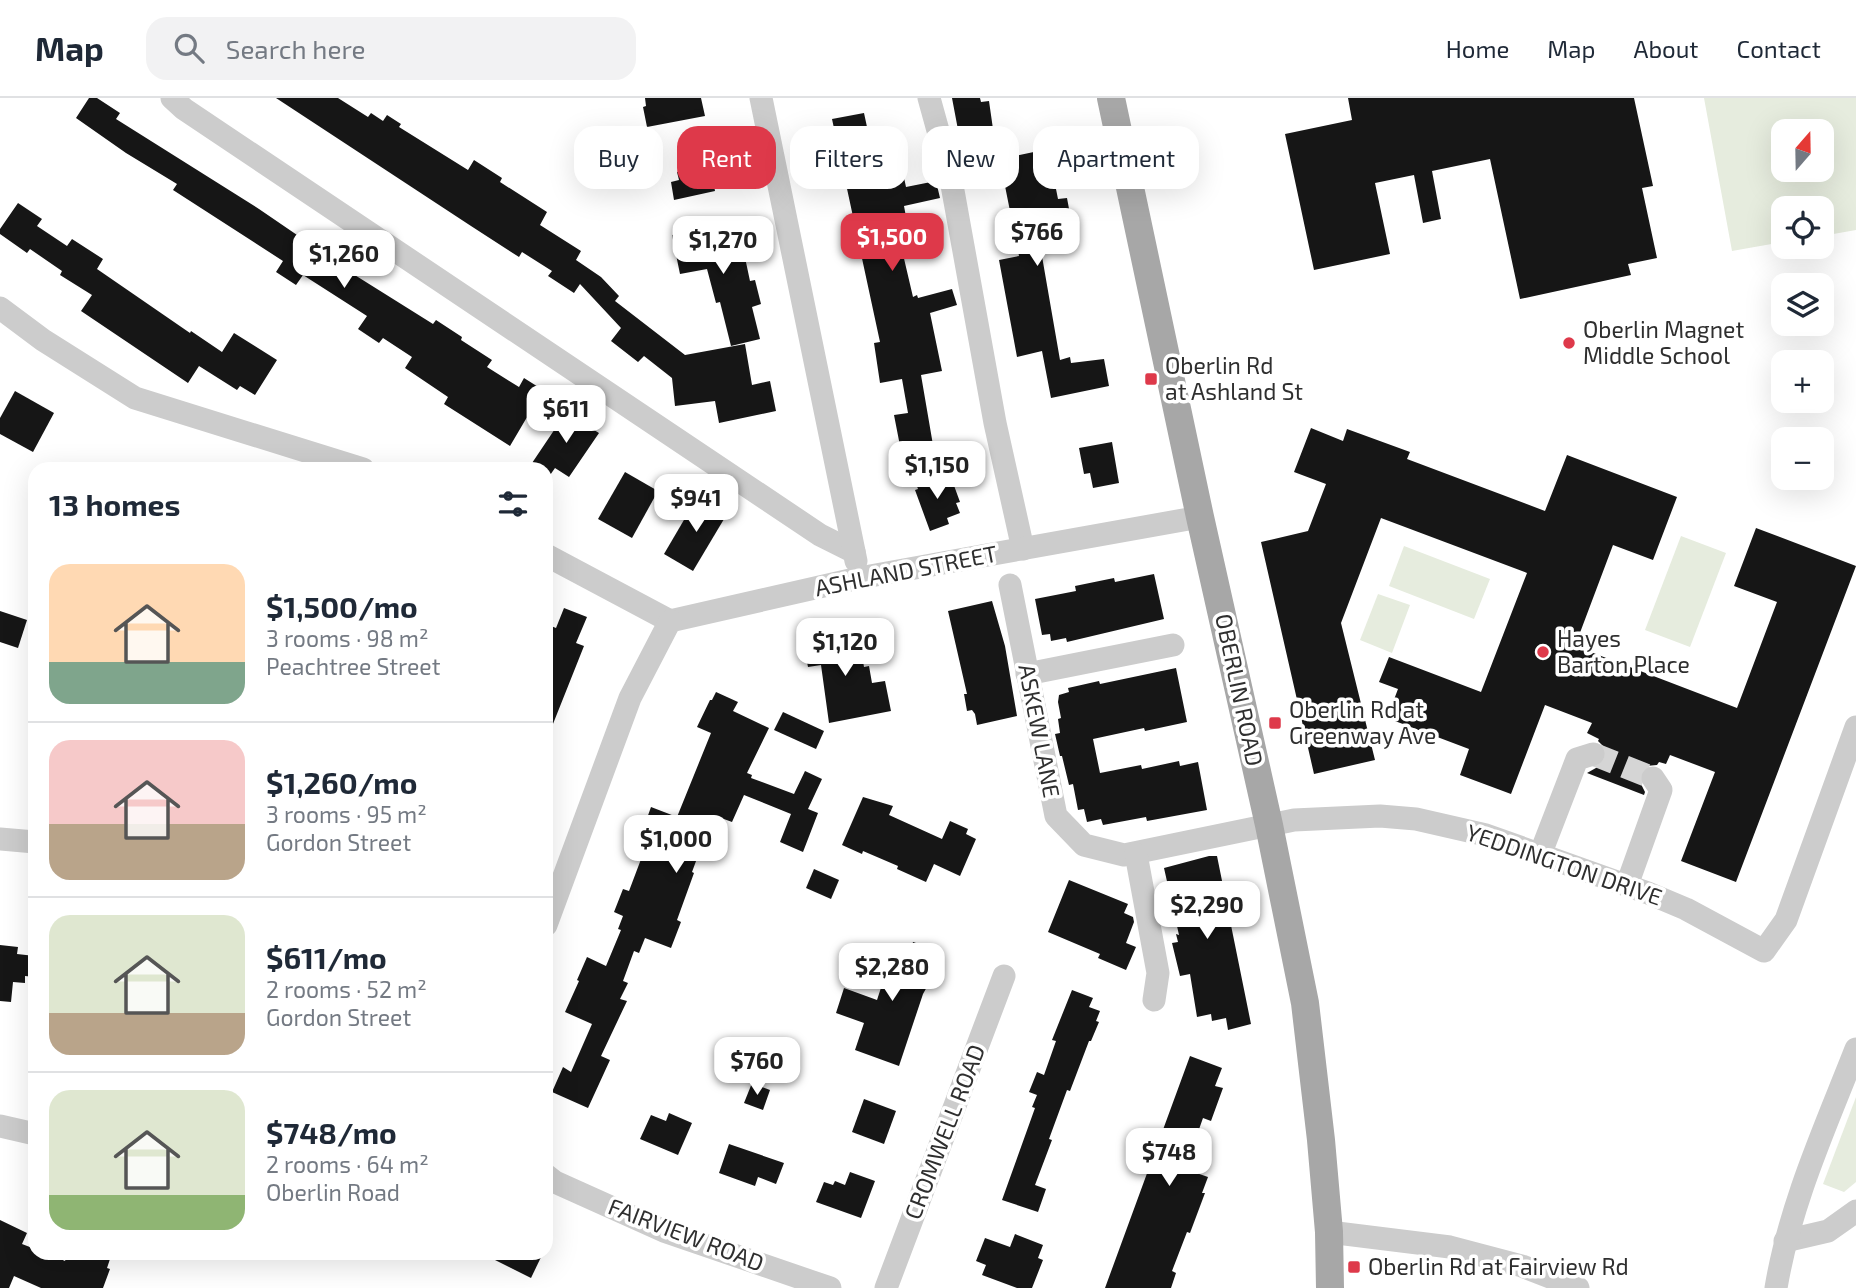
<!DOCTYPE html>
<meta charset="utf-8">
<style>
:root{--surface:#fff;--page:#f2f2f3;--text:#1f2937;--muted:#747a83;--line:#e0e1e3;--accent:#de394a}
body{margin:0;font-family:"Exo 2",sans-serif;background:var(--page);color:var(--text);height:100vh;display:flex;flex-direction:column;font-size:26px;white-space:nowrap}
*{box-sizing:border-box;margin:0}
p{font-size:23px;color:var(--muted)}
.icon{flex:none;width:38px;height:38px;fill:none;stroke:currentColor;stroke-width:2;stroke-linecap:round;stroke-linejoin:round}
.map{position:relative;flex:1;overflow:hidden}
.sheet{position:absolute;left:28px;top:364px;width:525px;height:798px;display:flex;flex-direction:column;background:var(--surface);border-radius:21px;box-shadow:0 7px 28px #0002}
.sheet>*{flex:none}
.top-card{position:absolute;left:574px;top:28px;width:665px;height:63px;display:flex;gap:14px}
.needle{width:46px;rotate:20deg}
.fabs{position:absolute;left:1771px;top:21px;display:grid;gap:14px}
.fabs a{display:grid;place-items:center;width:63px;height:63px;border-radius:14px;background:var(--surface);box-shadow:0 7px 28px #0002;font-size:35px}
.price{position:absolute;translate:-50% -60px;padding:0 16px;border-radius:14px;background:#fff;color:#222;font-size:23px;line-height:46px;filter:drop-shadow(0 2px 4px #0008)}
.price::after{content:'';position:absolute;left:50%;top:42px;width:21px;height:16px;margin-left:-10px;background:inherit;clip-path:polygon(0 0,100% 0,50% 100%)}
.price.current{background:var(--accent);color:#fff}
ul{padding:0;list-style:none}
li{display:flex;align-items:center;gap:21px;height:175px;padding:0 21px}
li+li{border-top:2px solid var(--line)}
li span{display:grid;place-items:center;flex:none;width:196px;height:140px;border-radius:21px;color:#555}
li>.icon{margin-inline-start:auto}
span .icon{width:84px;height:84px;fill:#fffc;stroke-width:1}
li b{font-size:30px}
h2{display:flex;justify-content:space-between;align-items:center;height:84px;padding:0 21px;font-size:30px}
.chip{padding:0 24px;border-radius:21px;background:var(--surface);box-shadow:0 7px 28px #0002;font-size:24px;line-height:63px}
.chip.current{background:var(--accent);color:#fff}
header{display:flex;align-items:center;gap:42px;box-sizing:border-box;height:98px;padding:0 35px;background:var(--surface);border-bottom:2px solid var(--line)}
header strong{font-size:33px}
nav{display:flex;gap:38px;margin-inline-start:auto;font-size:24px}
.search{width:490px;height:63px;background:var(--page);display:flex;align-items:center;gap:18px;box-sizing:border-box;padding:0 24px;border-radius:21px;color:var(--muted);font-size:26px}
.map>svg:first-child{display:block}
.green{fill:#e6ecde;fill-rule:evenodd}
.building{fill:#161616}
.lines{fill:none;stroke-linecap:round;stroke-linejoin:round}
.minor-tunnel{stroke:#d5d5d5;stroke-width:23;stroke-dasharray:23 11;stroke-linecap:butt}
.minor{stroke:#ccc;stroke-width:23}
.major{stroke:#a7a7a7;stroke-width:28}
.poi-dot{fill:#de394a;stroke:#fff;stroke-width:2.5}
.labels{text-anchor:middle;stroke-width:7;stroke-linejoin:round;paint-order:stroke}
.poi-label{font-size:23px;fill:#2f2f2f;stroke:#fff;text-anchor:start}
.street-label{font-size:23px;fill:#2f2f2f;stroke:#fff}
</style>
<header>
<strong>Map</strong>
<div class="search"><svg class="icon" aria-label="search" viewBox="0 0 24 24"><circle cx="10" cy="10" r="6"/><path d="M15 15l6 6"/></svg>Search here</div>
<nav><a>Home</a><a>Map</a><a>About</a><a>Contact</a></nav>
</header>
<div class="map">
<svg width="1856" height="1190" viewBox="0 0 1856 1190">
<rect width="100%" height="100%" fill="#fff"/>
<!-- green -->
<g class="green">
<path d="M1704,0h152v132l-34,6v-28h-39v34l-51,9zM1783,33h39v39h-39z"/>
<path d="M1681,438l45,17 -36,94 -45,-17z"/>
<path d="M1404,448l86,33 -16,40 -85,-33z"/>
<path d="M1378,496l32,11 -18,48 -32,-13z"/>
<path d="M1856,999v85l-12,10 -21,-8z"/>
</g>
<!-- building -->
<g class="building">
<path d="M89,0h8l23,15 -4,6 143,90 60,41 -1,2 115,72 3,-4 26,17 -1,3 31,20 -5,7 32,20 5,-9 19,12 -33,56 -66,-42 4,-7 -43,-29 7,-11 -29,-19 -4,5 -21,-14 9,-13 -64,-41 -7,10 -20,-13 7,-11 -110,-71 4,-6 -51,-31 -50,-35z"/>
<path d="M276,0h62l30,19 3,-4 12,8 4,-6 14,9 -2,3 69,43 6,-10 28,18 -2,4 47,30 -7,13 41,26 -5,9 25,17 18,19 -4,5 70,54 60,-11 7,41 18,-4 6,30 -57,12 -4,-22 -40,5 -3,-28 -28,-22 -6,6 -27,-21 10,-13 -41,-44 -6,9 -26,-17 4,-5 -30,-19 -3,5 -48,-31z"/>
<path d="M645,0h56l4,18 -58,11 -4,-20 3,-1z"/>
<path d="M952,0h28l1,4 8,-1 4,28 -34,6z"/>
<path d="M1348,0h286l19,88 -11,2 15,70 -29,6 3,11 -111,24 -30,-140 -58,12 9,48 -18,4 -9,-48 -39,8 15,71 -76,16 -29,-136 67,-14z"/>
<path d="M864,15l11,51 25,-5 6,28 30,-6 4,17 -36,8 7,38 -7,1 1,5h-3l11,47 4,-2 1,3 34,-9 5,16 -27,8 12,58 -21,4 12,70 -32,6 -7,-36 14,-2 -6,-34 -22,4 -6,-40 6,-1 -48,-223z"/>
<path d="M1014,50l1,8 33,-7 10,50 9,-1 5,27 -31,6 1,7 -3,1 21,121 10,-3 1,6 33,-4 5,27 -58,12 -9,-47 -25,6 -18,-97 20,-4 -14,-70 -10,2 -7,-35z"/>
<path d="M708,56l7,37 -41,9 -3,-18 8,-2 -2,-8 12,-3 -2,-10z"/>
<path d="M18,105l24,16 -5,7 30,20 5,-7 31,20 -6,10 93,64 1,-2 31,21 12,-19 43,27 -22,35 -15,-9 -3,4 -38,-24 -11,17 -107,-72 11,-16 -32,-20 2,-4 -32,-22 -3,4 -27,-19v-5z"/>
<path d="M729,125l2,13 9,-2 10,47 5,-1 6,24 -9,3 8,32 -29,7 -11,-44 -4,1 -9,-34 -27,5 -8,-39z"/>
<path d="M15,293l39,22 -21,39 -33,-18v-16z"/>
<path d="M569,310l15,10 -3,4 18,11 -30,44 -14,-9 -7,10 -2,-9h-11l-5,-3z"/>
<path d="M1311,330l32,13 4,-12 63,23 -3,7 138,52 22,-56 110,42 -24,63 -40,-15 -38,101 162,62 40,-106 -43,-16 22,-58 100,38 -120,316 -55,-21 34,-89 -45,-17 -4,9 -7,-2 -2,3 -11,1 -5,5 -2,9 6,12 -1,3 -57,-22 16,-9 4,-8 -1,-7 -8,-8 1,-2 -12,-6 5,-10 -47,-18 -34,89 -51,-19 9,-26 -82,-31 11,-29 -19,-7 10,-25 92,35 46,-119 -146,-55 -40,105 34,137 -61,14 -53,-232 47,-11 18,-47 -32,-12z"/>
<path d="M1112,344l7,41 -26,5 -3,-15 -6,1 -5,-26z"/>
<path d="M625,374l33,19 -26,47 -34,-19z"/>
<path d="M936,375l4,12 12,-5 8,22 -4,1 4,10 -13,5 2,6 -19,7 -15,-41 3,-1 -3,-8z"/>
<path d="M698,398l29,18 -34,57 -29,-17z"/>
<path d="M1154,476l10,45 -97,23 -1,-4 -15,3 -1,-7 -8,1 -7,-36 41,-8 -1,-5 39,-8 1,4z"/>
<path d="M992,503l13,45 12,70 -40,9 -2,-11 -3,-4 -5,1 -3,-17h3l-19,-83z"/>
<path d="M564,510l23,9 -11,26 8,3 -37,93 -1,-115 10,4z"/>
<path d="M0,513l27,9 -9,28 -18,-6z"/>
<path d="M843,532l2,10h4l3,16 10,-1 2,12 5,-1 3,17 13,-2 6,30 -62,12 -8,-58 -13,2 -6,-30z"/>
<path d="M1176,570l11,54 -42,9 -1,-3 -51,11 7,34 41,-8 1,4 37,-8 1,5 18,-4 9,48 -60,11 -1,-4 -43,8 -2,-6 -14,3 -3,-13 -6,1 -5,-26 -4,1 -7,-29h-2l-5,-22 5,-1 -2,-14 3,-1 -3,-16 1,-7 10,-3 -1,-4 31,-7 1,3z"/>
<path d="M716,594l22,10 -5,9 36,17 -22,45 5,2 -1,3 43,16 11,-23 17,8 -14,30 10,4 -15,39 -23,-10 11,-28 -47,-19 -12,27 -19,-7 -21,57 2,1 -17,47 4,2 -10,26 -26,-10 -6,15 -5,-2 -11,30 5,2 -8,16 7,2 -26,55 9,4 -22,48 -36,-16 11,-25 8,5 21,-48 -27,-12 14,-31 -2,-1 10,-23 19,9 15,-36 -3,-1 5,-13 -9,-4 9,-23 6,2 20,-53 -8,-3 10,-28 26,10 34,-84 -14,-6 13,-27h2z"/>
<path d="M783,614l41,19 -8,18 -42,-19z"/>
<path d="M863,699l30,9 -4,9 53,24 8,-18 18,8 -2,5 10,5 -16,37 -26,-12 -8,18 -29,-13 1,-3 -35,-15 -1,3 -20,-9z"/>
<path d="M1209,758h8l34,168 -23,6 -2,-12 -14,3 -1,-7 -14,3 -7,-43 -10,2 -8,-33 6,-1 -2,-8 3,1 -15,-67z"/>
<path d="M814,771l25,11 -8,19 -25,-11z"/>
<path d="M1069,782l59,24 -4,9 9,4 1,5 -8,21 10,4 -10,23 -28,-12 2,-4 -52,-22z"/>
<path d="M913,844l27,9 -4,12 4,1 -8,22 -4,-1 -5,9 -24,72 -44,-16 9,-27 -28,-10 8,-25 33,12 18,-55 16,5z"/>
<path d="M0,847l18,2 -1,7 18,2v21l-10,-1v7l-12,-1 -2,20 -11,-1z"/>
<path d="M1072,892l21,8 -4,9 11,4 -4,10 3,1 -8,19h-2l-19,50 -3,-1 -18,49 3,1 -17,45 11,4 -8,23 -36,-12 33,-92 -3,-1 5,-12 -8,-3 8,-20 7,3 12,-34 -4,-1z"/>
<path d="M1190,958l32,12 -7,18 8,2 -12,33 -8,-3 -18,51 23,8 -6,16h3l-15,40 -3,-1 -15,39 4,2 -5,15h-66z"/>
<path d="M752,985l18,7 -7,20 -19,-7z"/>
<path d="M864,1001l32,12 -12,33 -32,-12z"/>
<path d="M669,1015l23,10 -14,32 -38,-16 11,-24 15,6z"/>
<path d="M729,1046l55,19 -8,21 -18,-7 -3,9 -36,-13z"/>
<path d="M850,1074l25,9 -14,37 -45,-16 8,-20 9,3 2,-4 10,4z"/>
<path d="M0,1122l27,13 -5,11 13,5v4h11l19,8 3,-8h27l15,6 -3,9 3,1 -7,19h-62l-27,-12 -5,12h-9z"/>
<path d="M1015,1136l28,11 -5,13 5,2 -11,28h-15l-35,-13 4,-10 -10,-4 9,-23 25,9z"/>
<path d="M481,1155h62l-12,25z"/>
</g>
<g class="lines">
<!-- minor-tunnel -->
<path class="minor-tunnel" d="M1593,656l60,24"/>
<!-- minor -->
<g class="minor">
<path d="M172,0l12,11 636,426 34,17"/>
<path d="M761,0l95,463"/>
<path d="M929,0l21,76 45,249 28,126"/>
<path d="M0,210l43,32 92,58 228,71"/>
<path d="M546,457l124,66 189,-43 341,-61"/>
<path d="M1010,487l46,231 28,29 40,10 170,-35 86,-4 36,3 70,16 162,58 38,16 78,42 22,-31 70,-193"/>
<path d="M1027,576l146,-29"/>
<path d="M0,741l35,3"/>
<path d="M1136,756l22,119 -4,27"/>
<path d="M1540,757l37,-96 16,-5"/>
<path d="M1627,787l34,-95 -8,-12"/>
<path d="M546,827l84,-227 40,-77"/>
<path d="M0,1028l35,8"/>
<path d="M546,1077l9,7 109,49 166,57"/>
<path d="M1329,1134l121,15 72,19 56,22"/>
<path d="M1785,1143l43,-10 28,-20"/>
<path d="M886,1190l118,-312"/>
<path d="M1776,1190c14,-84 49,-160 80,-239"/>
</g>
<!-- major -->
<path class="major" d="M1111,0l89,419 69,308 36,178 16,137 8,92 1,56"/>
</g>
<!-- markers -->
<g class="poi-dot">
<circle cx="1569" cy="245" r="7"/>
<rect x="1144" y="274" width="14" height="14" rx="3.5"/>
<circle cx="1543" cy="554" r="7"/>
<rect x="1268" y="618" width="14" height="14" rx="3.5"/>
<rect x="1347" y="1162" width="14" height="14" rx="3.5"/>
</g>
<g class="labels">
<!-- poi labels -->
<g class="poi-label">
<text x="1583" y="240">Oberlin Magnet<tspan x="1583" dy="26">Middle School</tspan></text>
<text x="1165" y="276">Oberlin Rd<tspan x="1165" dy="26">at Ashland St</tspan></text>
<text x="1557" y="549">Hayes<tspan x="1557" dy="26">Barton Place</tspan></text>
<text x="1289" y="620">Oberlin Rd at<tspan x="1289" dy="26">Greenway Ave</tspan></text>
<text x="1368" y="1177">Oberlin Rd at Fairview Rd</text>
</g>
<!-- street labels -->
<g class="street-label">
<text transform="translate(906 473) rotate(-11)" y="8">ASHLAND STREET</text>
<text transform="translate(1239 592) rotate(78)" y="8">OBERLIN ROAD</text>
<text transform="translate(1039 633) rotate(79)" y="8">ASKEW LANE</text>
<text transform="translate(1564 767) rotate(19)" y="8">YEDDINGTON DRIVE</text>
<text transform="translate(945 1034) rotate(-69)" y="8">CROMWELL ROAD</text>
<text transform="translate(686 1137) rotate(21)" y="8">FAIRVIEW ROAD</text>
</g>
</g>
</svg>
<div class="fabs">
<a><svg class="needle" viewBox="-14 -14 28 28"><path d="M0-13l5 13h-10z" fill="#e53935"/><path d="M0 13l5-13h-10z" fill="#747a83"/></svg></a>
<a><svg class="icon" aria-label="locate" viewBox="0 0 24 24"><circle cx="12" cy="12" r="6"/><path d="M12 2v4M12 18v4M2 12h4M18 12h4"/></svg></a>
<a><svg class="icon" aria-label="layers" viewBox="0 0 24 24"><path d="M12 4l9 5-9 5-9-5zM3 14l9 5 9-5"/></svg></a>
<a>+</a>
<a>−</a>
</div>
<b class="price" style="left:1037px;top:170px">$766</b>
<b class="price current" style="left:892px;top:175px">$1,500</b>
<b class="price" style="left:723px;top:178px">$1,270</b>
<b class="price" style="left:344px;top:192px">$1,260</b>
<b class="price" style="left:566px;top:347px">$611</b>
<b class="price" style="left:937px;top:403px">$1,150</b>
<b class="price" style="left:696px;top:436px">$941</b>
<b class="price" style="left:845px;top:580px">$1,120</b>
<b class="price" style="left:676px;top:777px">$1,000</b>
<b class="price" style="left:1207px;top:843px">$2,290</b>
<b class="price" style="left:892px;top:905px">$2,280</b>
<b class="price" style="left:757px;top:999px">$760</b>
<b class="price" style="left:1169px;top:1090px">$748</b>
<div class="top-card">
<a class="chip">Buy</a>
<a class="chip current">Rent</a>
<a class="chip">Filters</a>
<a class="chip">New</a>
<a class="chip">Apartment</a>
</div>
<section class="sheet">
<h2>13 homes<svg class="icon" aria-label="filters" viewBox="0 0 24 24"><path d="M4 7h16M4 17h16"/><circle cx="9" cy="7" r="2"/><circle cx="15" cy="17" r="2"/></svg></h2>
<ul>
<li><span style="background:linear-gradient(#ffd9b3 70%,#7fa58c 0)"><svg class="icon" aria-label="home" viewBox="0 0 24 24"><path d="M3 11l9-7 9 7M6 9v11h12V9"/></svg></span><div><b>$1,500/mo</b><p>3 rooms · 98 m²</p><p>Peachtree Street</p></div></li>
<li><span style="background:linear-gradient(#f6c9c9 60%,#b9a48a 0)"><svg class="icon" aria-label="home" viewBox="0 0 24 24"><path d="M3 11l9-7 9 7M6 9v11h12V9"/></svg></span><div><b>$1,260/mo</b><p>3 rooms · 95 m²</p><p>Gordon Street</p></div></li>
<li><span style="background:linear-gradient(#dfe7d0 70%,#b9a48a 0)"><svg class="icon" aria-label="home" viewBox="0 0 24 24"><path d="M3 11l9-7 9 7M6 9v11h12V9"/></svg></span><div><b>$611/mo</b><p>2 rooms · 52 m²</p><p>Gordon Street</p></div></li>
<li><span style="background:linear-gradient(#dfe7d0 75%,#8fb573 0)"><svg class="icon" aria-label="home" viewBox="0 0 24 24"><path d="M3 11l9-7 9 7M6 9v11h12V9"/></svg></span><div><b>$748/mo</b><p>2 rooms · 64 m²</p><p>Oberlin Road</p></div></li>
</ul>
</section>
</div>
